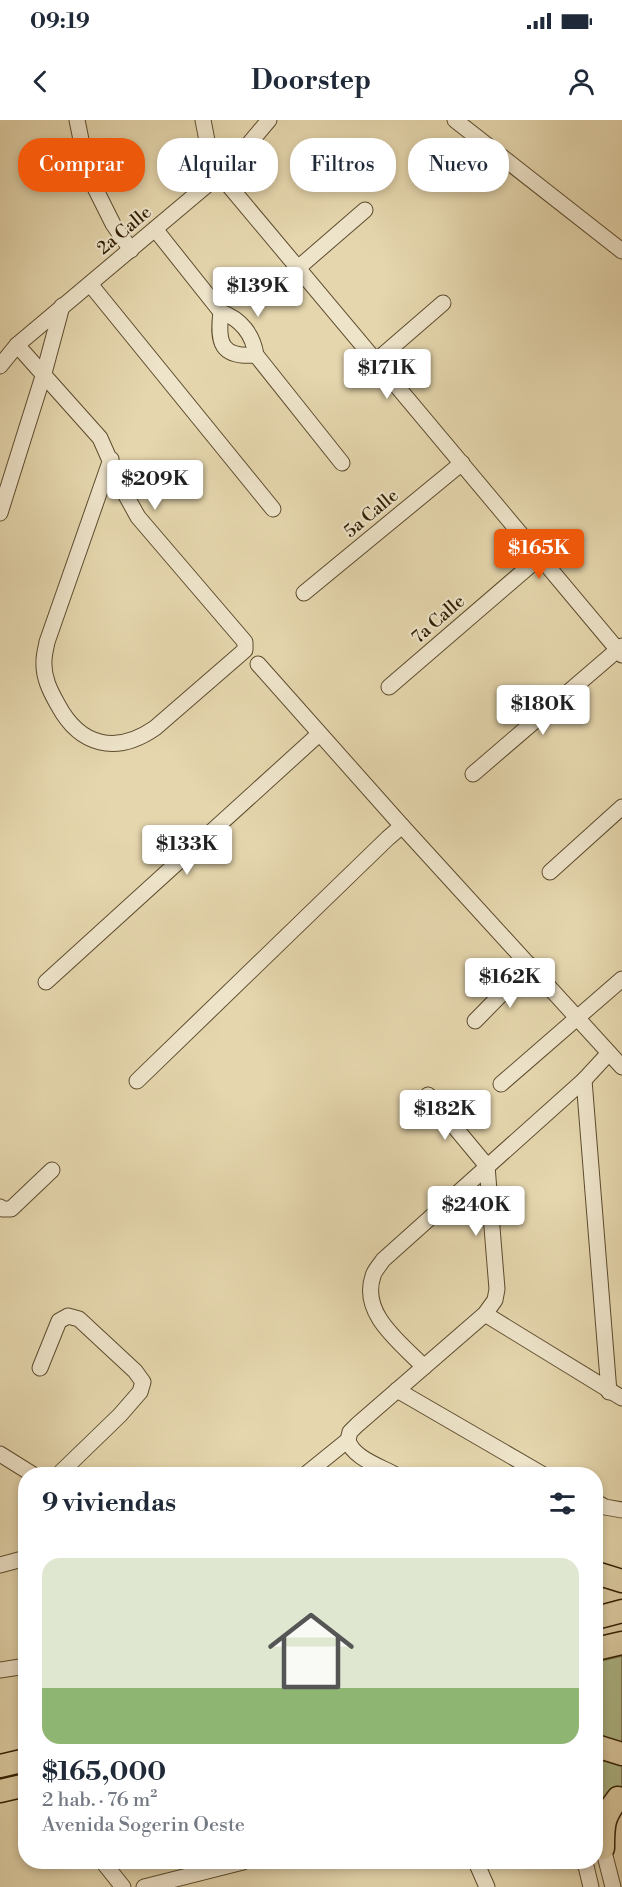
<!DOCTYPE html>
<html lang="es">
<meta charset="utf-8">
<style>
:root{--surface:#fff;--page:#f2f2f3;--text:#1f2937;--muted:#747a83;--line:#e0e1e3;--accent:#ea580c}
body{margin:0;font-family:"Libre Bodoni",serif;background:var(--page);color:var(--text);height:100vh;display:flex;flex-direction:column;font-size:22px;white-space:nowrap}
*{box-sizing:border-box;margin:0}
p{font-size:20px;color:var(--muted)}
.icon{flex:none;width:33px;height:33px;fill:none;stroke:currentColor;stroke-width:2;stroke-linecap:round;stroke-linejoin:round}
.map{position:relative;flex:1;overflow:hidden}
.sheet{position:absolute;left:18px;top:1347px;width:585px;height:402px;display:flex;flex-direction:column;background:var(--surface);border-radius:24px;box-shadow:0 3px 9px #0003}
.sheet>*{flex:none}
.hud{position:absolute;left:18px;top:18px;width:586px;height:54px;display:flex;gap:12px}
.price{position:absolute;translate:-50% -51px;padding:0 14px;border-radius:6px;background:#fff;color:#222;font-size:20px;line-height:39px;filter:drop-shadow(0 2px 3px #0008)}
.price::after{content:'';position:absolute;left:50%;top:36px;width:18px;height:14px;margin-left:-9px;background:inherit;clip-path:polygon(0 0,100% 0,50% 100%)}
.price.active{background:var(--accent);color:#fff}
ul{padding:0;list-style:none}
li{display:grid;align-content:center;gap:12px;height:318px;padding:0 24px}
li+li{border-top:2px solid var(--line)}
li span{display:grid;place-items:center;height:186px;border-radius:18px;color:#555}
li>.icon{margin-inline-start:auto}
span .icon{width:108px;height:108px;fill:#fffc;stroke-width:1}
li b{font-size:26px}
h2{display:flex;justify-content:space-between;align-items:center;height:72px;padding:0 24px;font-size:26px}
.pill{padding:0 21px;border-radius:24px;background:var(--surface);box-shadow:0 3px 9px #0003;font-size:21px;line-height:54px}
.pill.active{background:var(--accent);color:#fff}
.status{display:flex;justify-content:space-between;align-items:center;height:42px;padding:0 30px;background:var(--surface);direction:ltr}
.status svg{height:16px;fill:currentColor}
header{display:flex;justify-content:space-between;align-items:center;height:78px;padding:0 24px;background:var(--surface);font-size:27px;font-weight:700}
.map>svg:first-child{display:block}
.green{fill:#b1be8d;stroke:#706e48;stroke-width:1.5}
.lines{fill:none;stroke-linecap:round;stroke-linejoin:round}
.minor-casing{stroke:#5d4c2e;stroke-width:17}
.highway-casing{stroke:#301e03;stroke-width:25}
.minor{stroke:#eee4ca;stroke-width:15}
.highway{stroke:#e5d6ad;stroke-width:22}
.labels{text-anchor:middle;stroke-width:4.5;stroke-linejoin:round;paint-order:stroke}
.street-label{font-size:18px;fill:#301e03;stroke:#eee4ca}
</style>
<div class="status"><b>09:19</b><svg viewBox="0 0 49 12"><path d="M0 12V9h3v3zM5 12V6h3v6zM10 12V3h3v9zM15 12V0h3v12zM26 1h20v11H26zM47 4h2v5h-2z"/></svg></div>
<header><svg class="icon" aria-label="back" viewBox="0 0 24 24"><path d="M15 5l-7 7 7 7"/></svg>Doorstep<svg class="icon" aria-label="person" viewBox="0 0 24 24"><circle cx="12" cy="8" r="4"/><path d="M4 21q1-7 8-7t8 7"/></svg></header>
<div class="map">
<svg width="622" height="1767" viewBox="0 0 622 1767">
<rect width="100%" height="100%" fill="#e5d6ad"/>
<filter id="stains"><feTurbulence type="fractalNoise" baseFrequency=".00333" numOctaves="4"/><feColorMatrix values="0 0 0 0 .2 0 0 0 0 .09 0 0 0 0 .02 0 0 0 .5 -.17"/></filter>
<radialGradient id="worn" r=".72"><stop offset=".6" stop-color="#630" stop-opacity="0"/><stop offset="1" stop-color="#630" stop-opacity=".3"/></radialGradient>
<!-- green -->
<path class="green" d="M622,1536v139l-26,16v-149z"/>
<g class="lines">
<!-- minor casing -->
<g class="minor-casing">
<g id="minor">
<path d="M77,0l11,54 25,50 18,26"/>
<path d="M203,0l6,31 11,24 402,480"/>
<path d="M455,0l167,131"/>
<path d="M155,109l66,83c20,7 32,23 35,43l86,108"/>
<path d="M298,148l67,-58"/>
<path d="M90,164l183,225"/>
<path d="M221,192c-4,31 0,46 35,43"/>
<path d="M17,225l83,93 23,52 15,27 107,125v8l-90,78c-39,27 -75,18 -97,-23 -8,-14 -15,-28 -14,-44 0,-7 2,-13 3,-19l64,-183"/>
<path d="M376,241l67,-58"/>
<path d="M0,246l17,-21 215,-181 37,-44"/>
<path d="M0,393l44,-140 18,-67"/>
<path d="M304,473l158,-130"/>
<path d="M258,544l144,162 220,241"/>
<path d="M389,567l151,-130"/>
<path d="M473,654l149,-128"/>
<path d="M550,752l72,-65"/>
<path d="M46,862l273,-248"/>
<path d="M475,901l55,-56"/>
<path d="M584,960l25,312"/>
<path d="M137,961l251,-243 14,-12"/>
<path d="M501,964l121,-105"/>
<path d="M0,1087l3,2h8l41,-39"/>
<path d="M485,1194l137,84"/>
<path d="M424,1247c-23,-24 -64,-53 -51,-91 1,-5 7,-11 10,-16l201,-180 25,-27"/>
<path d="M40,1248l19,-47 9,-5 11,3 56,52 8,11 -3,10 -20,23 -61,59"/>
<path d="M397,1270l145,84"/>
<path d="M348,1320c4,17 31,26 46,34"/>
<path d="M0,1334l32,20"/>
<path d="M306,1354l42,-34 2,-8 7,-7 128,-111 10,-14 2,-11 -10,-123 -59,-71"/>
<path d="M596,1382l9,5 17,3"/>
<path d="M0,1445l26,-7"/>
<path d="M0,1550l26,-4"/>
<path d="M601,1720l12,47"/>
<path d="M103,1742l20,25"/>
<path d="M476,1742l11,25"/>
<path d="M585,1742l6,25"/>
<path d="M144,1767l99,-25"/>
</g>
</g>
<!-- highway casing -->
<g class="highway-casing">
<g id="highway">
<path d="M596,1453l26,8"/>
<path d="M596,1498l26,-7"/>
<path d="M596,1529l26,-6"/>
<path d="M596,1626l26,8"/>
<path d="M0,1646l26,-6"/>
<path d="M0,1671l26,-6"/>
<path d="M603,1728c0,-23 0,-31 15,-50"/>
</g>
</g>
<!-- minor -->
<use href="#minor" class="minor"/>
<!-- highway -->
<use href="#highway" class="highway"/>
</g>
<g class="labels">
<!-- street labels -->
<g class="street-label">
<text transform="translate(124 110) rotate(-40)" y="6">2a Calle</text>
<text transform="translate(371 393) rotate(-40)" y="6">5a Calle</text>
<text transform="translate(438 499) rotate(-41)" y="6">7a Calle</text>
</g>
</g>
<rect width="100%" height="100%" filter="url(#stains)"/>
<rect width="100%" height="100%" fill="url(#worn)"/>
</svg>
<b class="price" style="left:258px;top:198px">$139K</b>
<b class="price" style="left:387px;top:280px">$171K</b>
<b class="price" style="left:155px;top:391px">$209K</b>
<b class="price active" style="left:539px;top:460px">$165K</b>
<b class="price" style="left:543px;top:616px">$180K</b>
<b class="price" style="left:187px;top:756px">$133K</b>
<b class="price" style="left:510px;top:889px">$162K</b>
<b class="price" style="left:445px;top:1021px">$182K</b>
<b class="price" style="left:476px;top:1117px">$240K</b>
<div class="hud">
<a class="pill active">Comprar</a>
<a class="pill">Alquilar</a>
<a class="pill">Filtros</a>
<a class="pill">Nuevo</a>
</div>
<section class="sheet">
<h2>9 viviendas<svg class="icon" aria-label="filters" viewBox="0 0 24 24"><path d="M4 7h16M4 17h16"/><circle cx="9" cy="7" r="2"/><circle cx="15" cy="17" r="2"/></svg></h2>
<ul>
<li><span style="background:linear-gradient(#dfe7d0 70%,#8fb573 0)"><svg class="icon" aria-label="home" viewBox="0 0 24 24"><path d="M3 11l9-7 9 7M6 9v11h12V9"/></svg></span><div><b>$165,000</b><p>2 hab. · 76 m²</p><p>Avenida Sogerin Oeste</p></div></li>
</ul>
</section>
</div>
